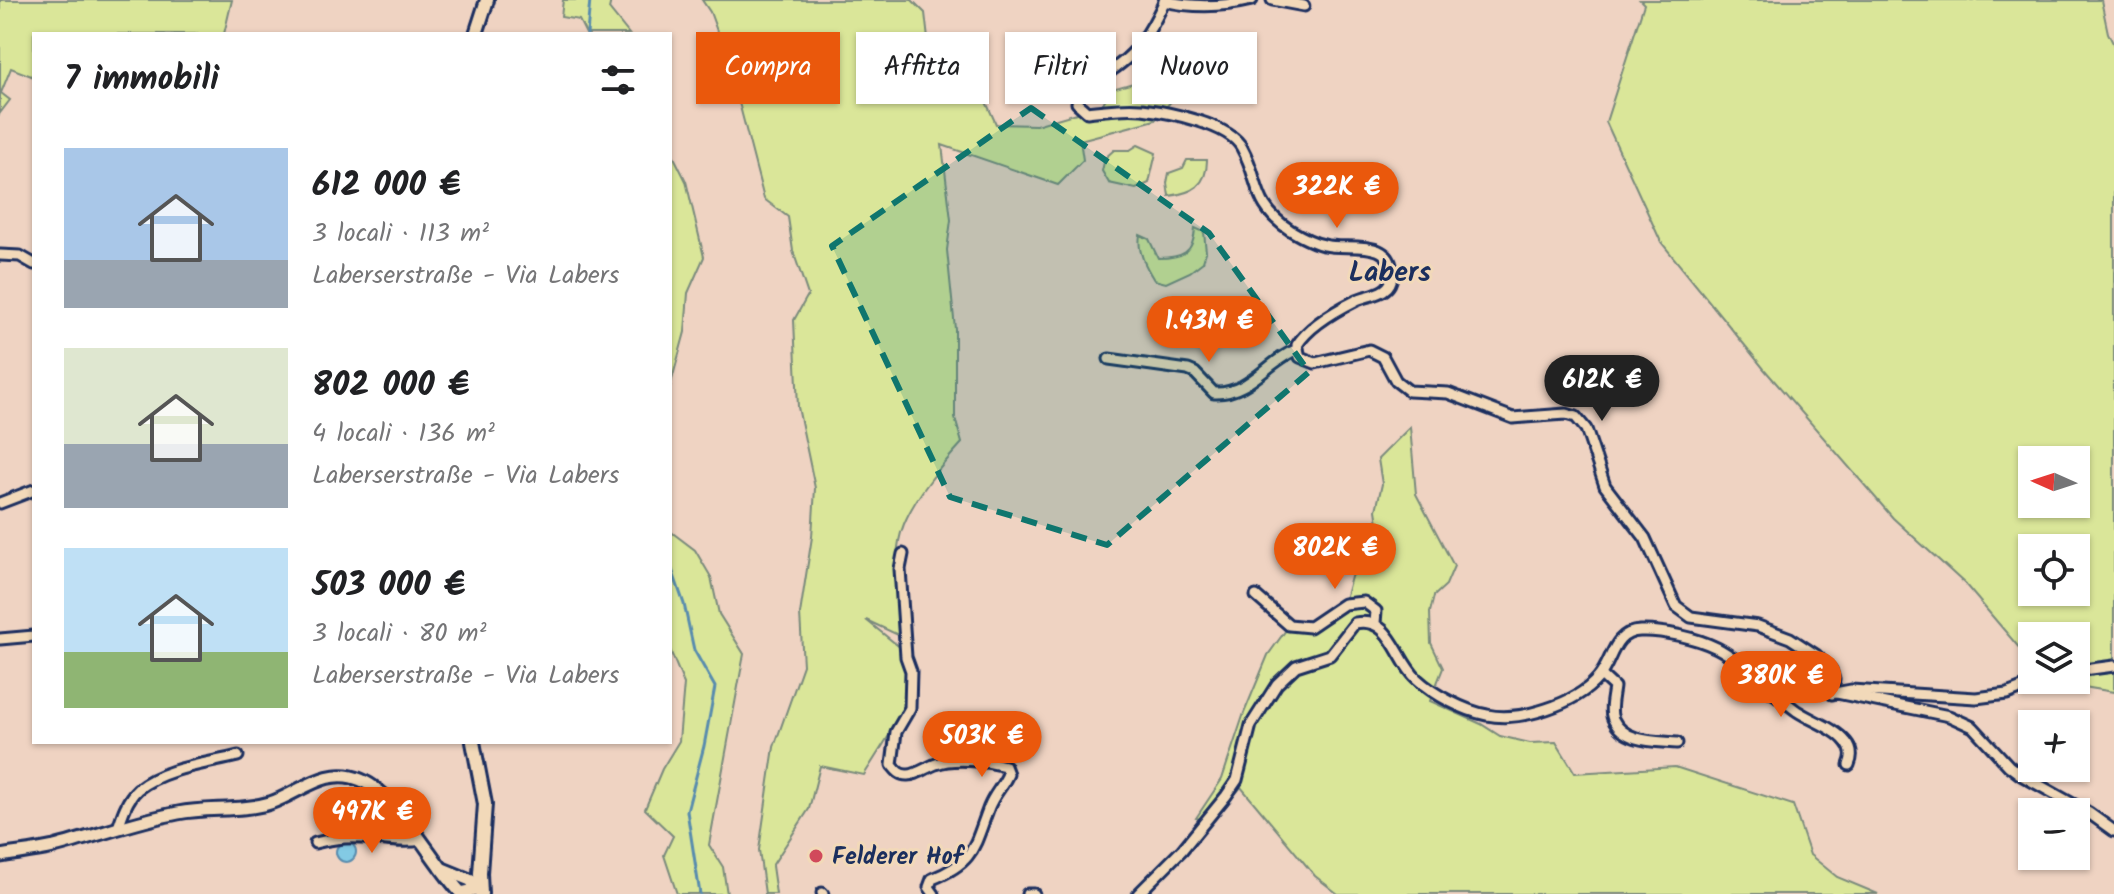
<!DOCTYPE html>
<html lang="it">
<meta charset="utf-8">
<style>
:root{--surface:#fff;--page:#f6f6f6;--text:#202124;--muted:#757577;--accent:#ea580c}
body{margin:0;font-family:Kalam,sans-serif;background:var(--page);color:var(--text);height:100vh;display:flex;flex-direction:column;font-size:30px;white-space:nowrap}
*{box-sizing:border-box;margin:0}
p{font-size:26px;color:var(--muted)}
.icon{flex:none;width:44px;height:44px;fill:none;stroke:currentColor;stroke-width:2;stroke-linecap:round;stroke-linejoin:round}
.map{position:relative;flex:1;overflow:hidden}
.sheet{position:absolute;left:32px;top:32px;width:640px;height:712px;display:flex;flex-direction:column;background:var(--surface);border-radius:0px;box-shadow:0 2px 6px #0004}
.sheet>*{flex:none}
.top-card{position:absolute;left:696px;top:32px;width:760px;height:72px;display:flex;gap:16px}
.needle{width:52px;rotate:273deg}
.tools{position:absolute;left:2018px;top:446px;display:grid;gap:16px}
.tools a{display:grid;place-items:center;width:72px;height:72px;border-radius:0px;background:var(--surface);box-shadow:0 2px 6px #0004;font-size:40px}
.price{position:absolute;translate:-50% -68px;padding:0 18px;border-radius:28px;background:var(--accent);color:#fff;font-size:26px;line-height:52px;filter:drop-shadow(0 2px 4px #0008)}
.price::after{content:'';position:absolute;left:50%;top:48px;width:24px;height:18px;margin-left:-12px;background:inherit;clip-path:polygon(0 0,100% 0,50% 100%)}
.price.selected{background:#222;color:#fff}
ul{padding:0;list-style:none}
li{display:flex;align-items:center;gap:24px;height:200px;padding:0 32px}
li span{display:grid;place-items:center;flex:none;width:224px;height:160px;border-radius:0px;color:#555}
li>.icon{margin-inline-start:auto}
span .icon{width:96px;height:96px;fill:#fffc;stroke-width:1}
li b{font-size:34px}
h2{display:flex;justify-content:space-between;align-items:center;height:96px;padding:0 32px;font-size:34px}
.tag{padding:0 28px;border-radius:0px;background:var(--surface);box-shadow:0 2px 6px #0004;font-size:28px;line-height:72px}
.tag.selected{background:var(--accent);color:#fff}
.map>svg:first-child{display:block}
.green{fill:#dae699;stroke:#7a8a7c;stroke-width:2;fill-rule:evenodd}
.water{fill:#83cae4;stroke:#598cae;stroke-width:2}
.lines{fill:none;stroke-linecap:round;stroke-linejoin:round}
.stream{stroke:#598cae;stroke-width:3}
.minor-casing{stroke:#1b2f5e;stroke-width:15}
.tertiary-casing{stroke:#1b2f5e;stroke-width:17}
.secondary-casing{stroke:#1b2f5e;stroke-width:18}
.minor{stroke:#f2d9b9;stroke-width:9}
.tertiary{stroke:#f2d9b9;stroke-width:11}
.secondary{stroke:#f2d9b9;stroke-width:12}
.marked{fill:#0f766e;fill-opacity:0.2;stroke:#0f766e;stroke-width:6;stroke-dasharray:16 10;stroke-linejoin:round}
.poi-dot{fill:#d1495b;stroke:#f2d9b9;stroke-width:3}
.labels{text-anchor:middle;stroke-width:6;stroke-linejoin:round;paint-order:stroke}
.poi-label{font-size:24px;font-weight:bold;fill:#1b2f5e;stroke:#f2d9b9;text-anchor:start}
.quarter-label{font-size:28px;font-weight:bold;fill:#1b2f5e;stroke:#f2d9b9}
</style>
<div class="map">
<svg width="2114" height="894" viewBox="0 0 2114 894">
<rect width="100%" height="100%" fill="#efd3c2"/>
<filter id="ink" filterUnits="userSpaceOnUse"><feTurbulence type="fractalNoise" baseFrequency=".0125" numOctaves="2"/><feDisplacementMap in="SourceGraphic" scale="16" xChannelSelector="R" yChannelSelector="G"/><feConvolveMatrix kernelMatrix="1 2 1 2 8 2 1 2 1" color-interpolation-filters="sRGB"/></filter>
<g filter="url(#ink)">
<!-- green -->
<g class="green">
<path d="M0,0h232l-8,34h-190v43l-23,-9 -10,25 9,7 -10,13z"/>
<path d="M563,0h48l-2,9 20,25h-43l-7,-14 -18,-3z"/>
<path d="M702,0h210l13,13 9,78 44,-7 18,40 40,1 65,-19 11,-17 39,-11 33,-19 7,19 -36,42 -75,20 3,20 -25,25 -116,-40 9,75 -4,30 8,79v89l7,25c-21,23 -46,52 -58,81 -13,31 -6,77 -6,111l-32,-15 46,37 -6,27 1,23 -43,68 -44,-9 -11,43 -37,57 4,28h-11l-6,-44 15,-103 29,-82 -3,-51 12,-77 3,-49 -17,-81 -4,-87 14,-25 -15,-44 -5,-34 -24,-18 -35,-135 -19,-52z"/>
<path d="M1640,0h461l7,33 6,12v647l-66,-11 28,-1v-44h-44v27l-67,-79 -72,-66 -129,-149 -103,-127 -55,-120 38,-118zM2032,460h44v44h-44zM2032,548h44v44h-44z"/>
<path d="M1138,145l18,8 -7,30 -13,6 -27,-6 -7,-12 3,-13 9,-8h16z"/>
<path d="M670,149l16,32 18,76 -16,36 -3,39 -15,55z"/>
<path d="M1187,160h20c0,26 -15,33 -38,36l-2,-13 2,-10 14,-5z"/>
<path d="M1195,228l9,4 2,20 -3,10 -13,10 -24,11 -12,-3c-8,-13 -17,-29 -14,-45l9,4 9,19c24,0 36,-5 37,-30z"/>
<path d="M1410,427l6,67 38,72 -8,19 -12,11 -4,16 1,31 12,25 -13,33 51,23 19,12 30,7 26,-1 19,31 100,-6 118,38 17,50 27,22 41,17h-540l-23,-18 -74,-89 -29,35 -16,-4 26,-39 22,-66 24,-58 18,-25h31l25,-20 9,-33 31,-27 -6,-40 6,-26 -4,-25z"/>
<path d="M670,531l25,19 16,27 8,37 25,40 -35,191 14,22 4,27h-50l-13,-39 9,-19 -28,-27 17,-40 17,-28 5,-57 -14,-34z"/>
</g>
<!-- water -->
<circle class="water" cx="346" cy="852" r="10"/>
<g class="lines">
<!-- stream -->
<g class="stream">
<path d="M587,34l3,-34"/>
<path d="M670,249v3"/>
<path d="M670,564l14,40 10,46 21,37 -11,59 -17,65 13,83"/>
</g>
<!-- minor casing -->
<g class="minor-casing">
<g id="minor">
<path d="M1165,0c-24,53 -37,61 -86,91l-2,12 10,9c18,-2 37,-5 55,-3 26,3 88,15 100,39 19,34 9,56 48,82 10,6 22,13 34,15 23,6 69,-9 68,30 0,6 -3,12 -8,15 -9,6 -20,6 -29,11 -20,10 -46,25 -58,44l3,12 15,6 54,-13 14,7 13,24 13,10 39,2 65,25 53,-4 10,3 10,12 19,57 40,52 31,68 15,11 67,9 32,12 26,17 15,15 3,10 -2,14"/>
<path d="M1272,0l32,6"/>
<path d="M1164,1c30,7 59,6 88,-1"/>
<path d="M0,255l20,1 14,8"/>
<path d="M1109,359l79,11 7,3 19,20c35,2 54,-33 84,-44"/>
<path d="M0,503l34,-13"/>
<path d="M903,554l-3,15 6,88 5,14 -1,37 -14,24 -4,33c4,5 7,10 15,10 8,1 20,-8 29,-11 18,-7 50,-3 69,2l3,8c-5,12 -14,20 -19,33 -15,39 -14,55 -57,72l-3,8 5,7"/>
<path d="M1256,596l33,29 21,2 34,-23 20,-2 12,9 -1,12"/>
<path d="M0,639l34,-3"/>
<path d="M2076,671l38,-5"/>
<path d="M1753,673l2,10c16,6 28,18 42,28 15,10 38,17 49,31 6,7 7,14 3,23"/>
<path d="M1601,675l13,12c-1,9 -5,23 -1,32 11,24 42,22 64,24"/>
<path d="M1835,693l16,-3 125,8 31,-4 36,-14"/>
<path d="M118,828c4,-13 9,-29 20,-39 26,-21 68,-25 100,-33"/>
<path d="M315,843c16,-4 31,-6 46,-5 21,0 39,6 60,2"/>
<path d="M822,893l1,1"/>
<path d="M1027,894h7"/>
<path d="M1138,894l44,-44 44,-54 11,-16 14,-55 26,-41 19,-18 34,-11 25,-32c37,-7 40,36 62,56 17,16 48,32 70,36 33,7 89,-11 111,-37 15,-17 14,-46 42,-47 22,-1 57,7 77,17 18,9 31,24 51,31l181,37 24,11 36,39 12,9 68,38 25,18"/>
</g>
</g>
<!-- tertiary casing -->
<g class="tertiary-casing">
<g id="tertiary">
<path d="M0,856c18,-3 37,-5 54,-9 42,-11 82,-26 124,-34 31,-6 62,-1 92,-10 30,-10 57,-38 91,-23 39,17 71,83 101,114"/>
<path d="M443,869l27,11 10,9 -19,4"/>
</g>
</g>
<!-- secondary casing -->
<g class="secondary-casing">
<g id="secondary">
<path d="M476,34l11,-34"/>
<path d="M473,742l12,62 -5,69 1,21"/>
</g>
</g>
<!-- minor -->
<use href="#minor" class="minor"/>
<!-- tertiary -->
<use href="#tertiary" class="tertiary"/>
<!-- secondary -->
<use href="#secondary" class="secondary"/>
</g>
</g>
<!-- marked area -->
<path class="marked" d="M1031,108l178,125 100,139 -202,173 -157,-48 -118,-251z"/>
<!-- markers -->
<circle class="poi-dot" cx="816" cy="856" r="8"/>
<g class="labels">
<!-- poi labels -->
<g class="poi-label">
<text x="832" y="864">Felderer Hof</text>
</g>
<!-- quarter labels -->
<g class="quarter-label">
<text x="1390" y="281">Labers</text>
</g>
</g>
</svg>
<div class="tools">
<a><svg class="needle" viewBox="-14 -14 28 28"><path d="M0-13l5 13h-10z" fill="#e53935"/><path d="M0 13l5-13h-10z" fill="#757577"/></svg></a>
<a><svg class="icon" aria-label="locate" viewBox="0 0 24 24"><circle cx="12" cy="12" r="6"/><path d="M12 2v4M12 18v4M2 12h4M18 12h4"/></svg></a>
<a><svg class="icon" aria-label="layers" viewBox="0 0 24 24"><path d="M12 4l9 5-9 5-9-5zM3 14l9 5 9-5"/></svg></a>
<a>+</a>
<a>−</a>
</div>
<b class="price" style="left:1337px;top:230px">322K €</b>
<b class="price" style="left:1209px;top:364px">1.43M €</b>
<b class="price selected" style="left:1602px;top:423px">612K €</b>
<b class="price" style="left:1335px;top:591px">802K €</b>
<b class="price" style="left:1781px;top:719px">380K €</b>
<b class="price" style="left:982px;top:779px">503K €</b>
<b class="price" style="left:372px;top:855px">497K €</b>
<div class="top-card">
<a class="tag selected">Compra</a>
<a class="tag">Affitta</a>
<a class="tag">Filtri</a>
<a class="tag">Nuovo</a>
</div>
<section class="sheet">
<h2>7 immobili<svg class="icon" aria-label="filters" viewBox="0 0 24 24"><path d="M4 7h16M4 17h16"/><circle cx="9" cy="7" r="2"/><circle cx="15" cy="17" r="2"/></svg></h2>
<ul>
<li><span style="background:linear-gradient(#a9c7e8 70%,#9aa5b1 0)"><svg class="icon" aria-label="home" viewBox="0 0 24 24"><path d="M3 11l9-7 9 7M6 9v11h12V9"/></svg></span><div><b>612 000 €</b><p>3 locali · 113 m²</p><p>Laberserstraße - Via Labers</p></div></li>
<li><span style="background:linear-gradient(#dfe7d0 60%,#9aa5b1 0)"><svg class="icon" aria-label="home" viewBox="0 0 24 24"><path d="M3 11l9-7 9 7M6 9v11h12V9"/></svg></span><div><b>802 000 €</b><p>4 locali · 136 m²</p><p>Laberserstraße - Via Labers</p></div></li>
<li><span style="background:linear-gradient(#bfe0f5 65%,#8fb573 0)"><svg class="icon" aria-label="home" viewBox="0 0 24 24"><path d="M3 11l9-7 9 7M6 9v11h12V9"/></svg></span><div><b>503 000 €</b><p>3 locali · 80 m²</p><p>Laberserstraße - Via Labers</p></div></li>
</ul>
</section>
</div>
